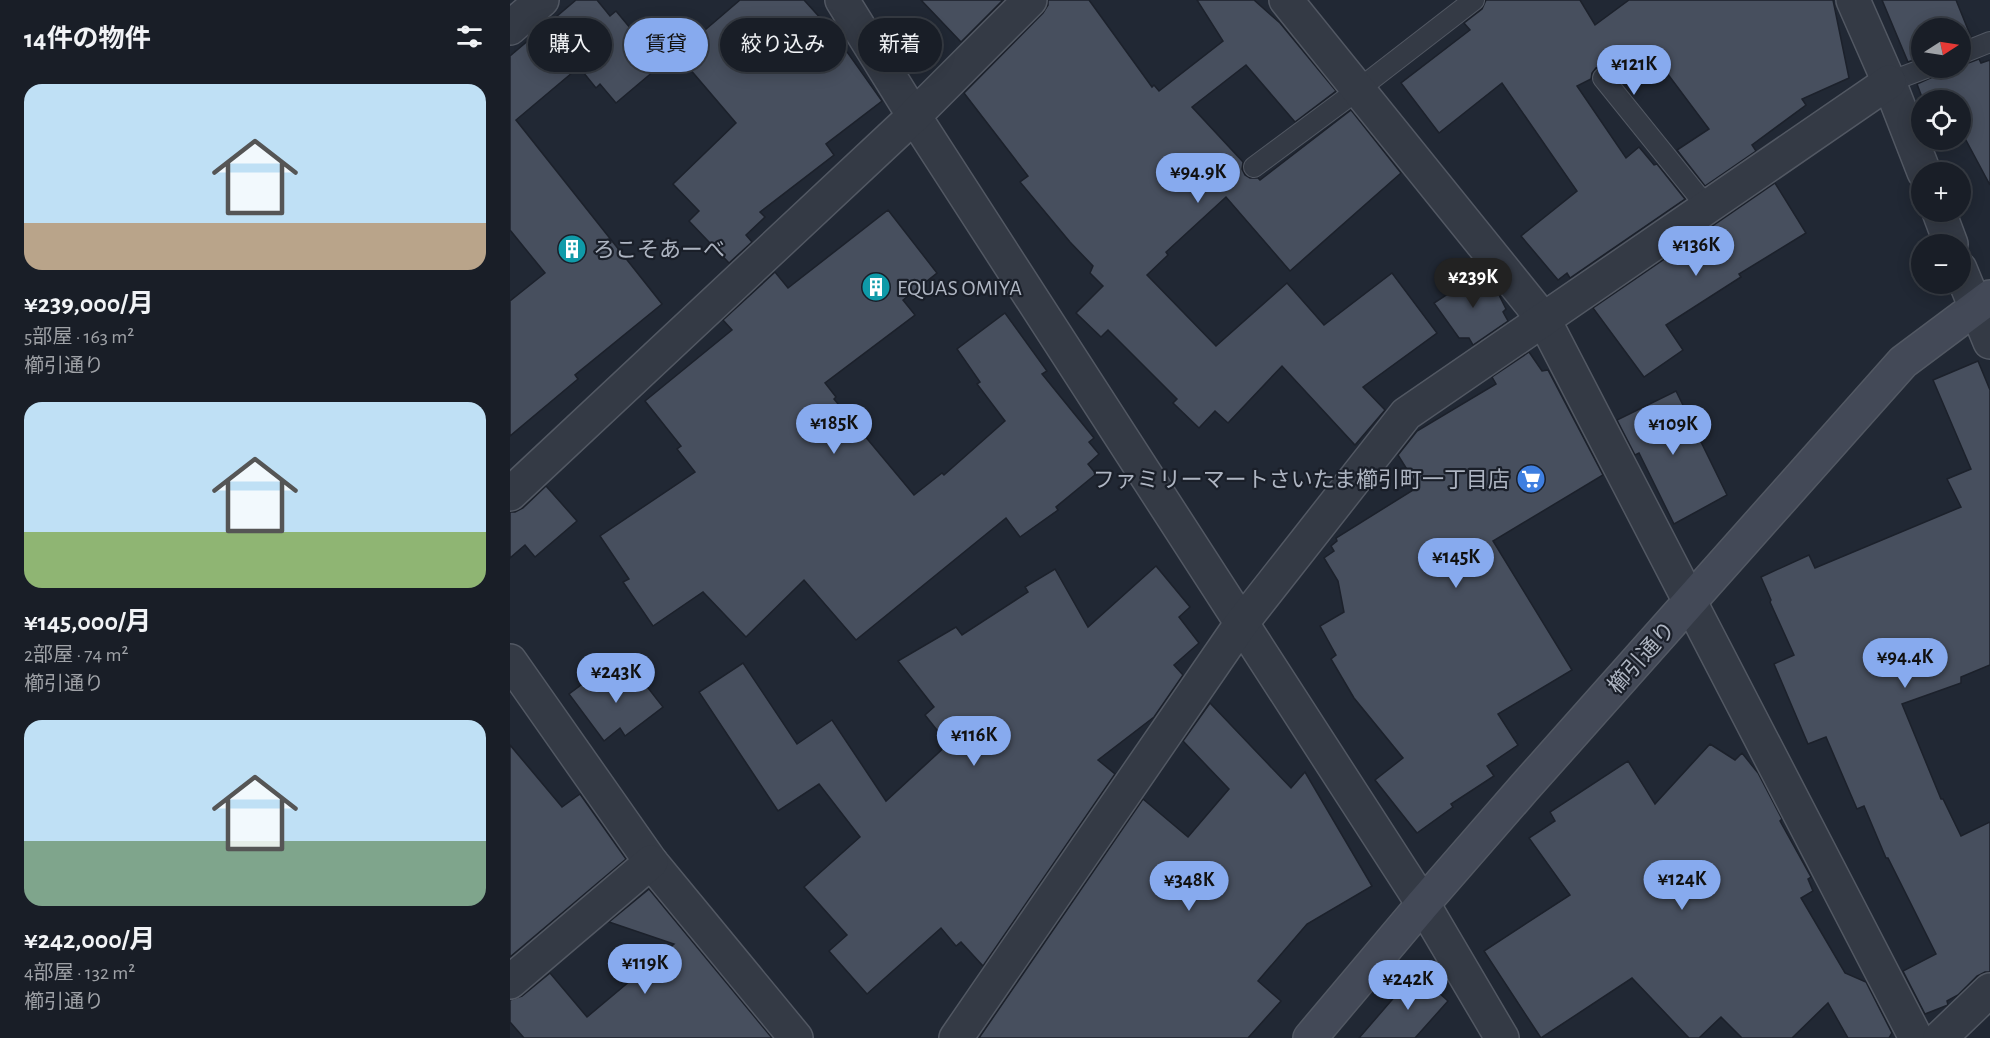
<!DOCTYPE html>
<html lang="ja">
<meta charset="utf-8">
<style>
:root{--surface:#191e27;--page:#262b33;--text:#f1f3f6;--muted:#9fa2a7;--line:#373c44;--accent:#87aaee}
body{margin:0;font-family:"Alegreya Sans","Noto Sans JP",sans-serif;background:var(--page);color:var(--text);height:100vh;display:flex;flex-direction:column;font-size:22px;white-space:nowrap}
*{box-sizing:border-box;margin:0}
p{font-size:20px;color:var(--muted)}
.icon{flex:none;width:33px;height:33px;fill:none;stroke:currentColor;stroke-width:2;stroke-linecap:round;stroke-linejoin:round}
.map{position:relative;flex:1;overflow:hidden}
.side{display:flex;flex-direction:column;background:var(--surface);width:510px}
.side>*{flex:none}
.top-card{position:absolute;left:18px;top:18px;width:570px;height:54px;display:flex;gap:12px}
.needle{width:39px;rotate:78deg}
.tools{position:absolute;left:1401px;top:18px;display:grid;gap:12px}
.tools a{display:grid;place-items:center;width:60px;height:60px;border-radius:50%;background:var(--surface);box-shadow:0 3px 15px #0003,0 0 0 2px var(--line);font-size:30px}
.price{position:absolute;translate:-50% -51px;padding:0 14px;border-radius:21px;background:var(--accent);color:#111;font-size:20px;line-height:39px;filter:drop-shadow(0 2px 3px #0008)}
.price::after{content:'';position:absolute;left:50%;top:36px;width:18px;height:14px;margin-left:-9px;background:inherit;clip-path:polygon(0 0,100% 0,50% 100%)}
.price.current{background:#222;color:#fff}
ul{padding:0;list-style:none}
li{display:grid;align-content:center;gap:12px;height:318px;padding:0 24px}
li span{display:grid;place-items:center;height:186px;border-radius:18px;color:#555}
li>.icon{margin-inline-start:auto}
span .icon{width:108px;height:108px;fill:#fffc;stroke-width:1}
li b{font-size:26px}
h2{display:flex;justify-content:space-between;align-items:center;height:72px;padding:0 24px;font-size:26px}
.chip{padding:0 21px;border-radius:27px;background:var(--surface);box-shadow:0 3px 15px #0003,0 0 0 2px var(--line);font-size:21px;line-height:54px}
.chip.current{background:var(--accent);color:#111}
main{display:flex;flex:1;min-height:0}
.map>svg:first-child{display:block}
.building{fill:#474f5e;stroke:#1c212b;stroke-width:1.5}
.lines{fill:none;stroke-linecap:round;stroke-linejoin:round}
.lane-casing{stroke:#525863;stroke-width:22}
.street-casing{stroke:#525863;stroke-width:36}
.secondary-casing{stroke:#525863;stroke-width:36}
.lane{stroke:#343a45;stroke-width:20}
.street{stroke:#343a45;stroke-width:33}
.secondary{stroke:#434957;stroke-width:33}
.labels{text-anchor:middle;stroke-width:4.5;stroke-linejoin:round;paint-order:stroke}
.poi-label{font-size:22px;fill:#aeb5c2;stroke:#1a1f29;text-anchor:start}
.street-label{font-size:22px;fill:#aeb5c2;stroke:#1a1f29}
</style>
<main>
<section class="side">
<h2>14件の物件<svg class="icon" aria-label="filters" viewBox="0 0 24 24"><path d="M4 7h16M4 17h16"/><circle cx="9" cy="7" r="2"/><circle cx="15" cy="17" r="2"/></svg></h2>
<ul>
<li><span style="background:linear-gradient(#bfe0f5 75%,#b9a48a 0)"><svg class="icon" aria-label="home" viewBox="0 0 24 24"><path d="M3 11l9-7 9 7M6 9v11h12V9"/></svg></span><div><b>¥239,000/月</b><p>5部屋 · 163 m²</p><p>櫛引通り</p></div></li>
<li><span style="background:linear-gradient(#bfe0f5 70%,#8fb573 0)"><svg class="icon" aria-label="home" viewBox="0 0 24 24"><path d="M3 11l9-7 9 7M6 9v11h12V9"/></svg></span><div><b>¥145,000/月</b><p>2部屋 · 74 m²</p><p>櫛引通り</p></div></li>
<li><span style="background:linear-gradient(#bfe0f5 65%,#7fa58c 0)"><svg class="icon" aria-label="home" viewBox="0 0 24 24"><path d="M3 11l9-7 9 7M6 9v11h12V9"/></svg></span><div><b>¥242,000/月</b><p>4部屋 · 132 m²</p><p>櫛引通り</p></div></li>
</ul>
</section>
<div class="map">
<svg width="1480" height="1038" viewBox="0 0 1480 1038">
<rect width="100%" height="100%" fill="#212834"/>
<!-- building -->
<g class="building">
<path d="M66,0h21l13,16 6,-5 45,54 -45,38 -16,-19 -4,4 -17,-21 -63,53 146,184 -87,71 3,4 -68,57v-135l35,-28 -35,-43v-174z"/>
<path d="M230,0h64l29,32 49,69 -56,43 8,11 -74,57 5,5 -19,18 6,7 -23,21 -40,-42 10,-10 -26,-27 63,-61 -59,-69z"/>
<path d="M411,0h82l-42,42z"/>
<path d="M538,0h41l63,87 2,-2 5,6 64,-50 -26,-41h57l26,23 56,68 -41,31 -49,-57 -54,42 51,55 -1,7 3,6 5,3h8l2,2 91,-70 50,63 -111,98 -64,-74 -60,55 2,3 -21,20 69,71 71,-63 37,42 68,-52 45,60 -74,54 22,23 -30,35 -73,-79 -54,57 -13,-12 -16,17 -26,-25 4,-4 -69,-69 -7,7 -25,-24 27,-27 -13,-13 3,-7 -23,-24 -50,-60 8,-6 -64,-83 79,-80 5,-8z"/>
<path d="M976,0h94l15,25 34,-25h204l16,78 -47,21 4,6 -54,40 4,6 -51,35 -28,-36 32,-21 -57,-76 -10,6 -3,-2 -28,13 -9,-4 -6,2 -4,5 -1,6 -14,7 49,72 13,-11 15,18 3,-1 28,35 -115,79 -3,-5 -9,7 -37,-44 56,-45 -75,-108 -63,50 -38,-50 69,-53 -6,-7 18,-14z"/>
<path d="M1372,0h74l15,37 -11,4v-13h-38v29l-14,5z"/>
<path d="M1469,59l2,4 9,-3v125l-30,-56v-29h-37l-6,-16 18,-8 3,-8h22v-2z"/>
<path d="M1265,183l31,50 -67,41 2,3 -75,48 17,25 -39,27 -51,-69z"/>
<path d="M378,210l49,63 -34,27 12,15 -90,68 11,14 -2,2 80,96 28,-22 2,2 61,-54 -28,-37 3,-2 -23,-33 48,-36 42,58 -5,3 52,64 -5,4 10,12 -11,10 8,10 -40,33 2,3 -38,27 -14,-19 -150,122 -52,-60 -58,57 -43,-45 -50,34 -30,-44 6,-3 -29,-43 95,-64 -18,-23 4,-3 -36,-45 87,-71 -9,-10 52,-48 13,16z"/>
<path d="M971,272l16,19 9,18 -3,3 5,9 -35,24 -4,-7h-10l-25,-35z"/>
<path d="M1019,352l13,19 6,-1 55,105 -110,66 79,129 -74,44 20,31 -31,21 7,10 -43,28 2,3 -36,26 -42,-53 28,-22 -49,-60 -23,-39 5,-4 -16,-29 24,-14 -6,-31 -14,-23 10,-7 -3,-5 6,-5 -1,-3 82,-51 -20,-32 19,-24 79,-47 -4,-7z"/>
<path d="M1468,361l12,29v275l-29,12v6l-59,21 39,95h2l18,37 29,-14v150h-5l-8,4 -19,19 -11,6 1,4 -23,9 -22,-43 33,-17 -48,-96h-2l-22,-52 -7,3 -31,-72 -18,7 -34,-80 20,-9 -24,-53 1,-2 -10,-23 48,-22 6,13 146,-61 -14,-28 24,-10 -38,-89z"/>
<path d="M1166,391l51,104 -53,29 -35,-71 -4,2 -18,-35z"/>
<path d="M36,486l31,35 -42,36 -10,-12 -15,13v-46h5l8,-4z"/>
<path d="M646,566l34,41 -11,10 20,26 -25,22 9,10 -29,42 -56,43 17,14 -132,192 -22,-24 -5,4 -15,-18 -74,66 -38,-43 18,-16 -43,-48 56,-50 -41,-53 -41,27 -79,-119 44,-29 54,81 35,-24 54,81 62,-57 -23,-29 9,-8 -36,-46 58,-34 6,8 66,-43 -3,-5 30,-18 33,58z"/>
<path d="M124,670l29,37 -38,29 -5,-8 -16,13 -35,-47 31,-23 11,15z"/>
<path d="M700,703l81,85 14,-16 67,114 -65,38 -49,57 23,20 -33,37h-269l164,-239 45,38 41,-48 -46,-48z"/>
<path d="M1200,744l25,16 7,-7 16,20 24,46 -2,2 31,56 -3,2 5,12 -12,7 44,75 21,9 26,51 -3,5h-41l-20,-35 -36,35h-50l-21,-21 -22,21h-10l-57,-60 -91,60 -57,-87 86,-56 -41,-57 26,-17 -5,-9 78,-51 27,43z"/>
<path d="M0,745l52,62 18,-13 46,65 -116,98z"/>
<path d="M139,889l123,149h-248l-14,-16v-22l12,-4 28,-23 37,44 87,-73 -65,-22z"/>
<path d="M906,972l32,29 -33,37h-56z"/>
</g>
<g class="lines">
<!-- lane casing -->
<g class="lane-casing">
<g id="lane">
<path d="M1450,54l30,-12"/>
<path d="M1093,78l104,129"/>
<path d="M1379,82l37,-14"/>
<path d="M744,167l105,-78 115,-89"/>
</g>
</g>
<!-- street casing -->
<g class="street-casing">
<g id="street">
<path d="M332,0l72,116 509,788 79,134"/>
<path d="M776,0l258,320 372,718"/>
<path d="M1343,0l36,82 35,90"/>
<path d="M0,28l32,-28"/>
<path d="M1429,212l12,32"/>
<path d="M1450,269l30,73"/>
<path d="M0,494l404,-378 116,-116"/>
<path d="M0,661l141,201 145,176"/>
<path d="M0,982l141,-120"/>
<path d="M446,1038l285,-414 165,-210 483,-332"/>
<path d="M1430,1038l50,-48"/>
</g>
</g>
<!-- secondary casing -->
<g class="secondary-casing">
<path id="secondary" d="M800,1038l113,-134 101,-116 379,-426 87,-65"/>
</g>
<!-- lane -->
<use href="#lane" class="lane"/>
<!-- street -->
<use href="#street" class="street"/>
<!-- secondary -->
<use href="#secondary" class="secondary"/>
</g>
<!-- icons -->
<defs>
<g id="building-disc" transform="scale(1.5)"><circle r="9.5" fill="#0f9aa8" stroke="#1a1f29"/><path d="M-4-6H4V6H1V3H-1V6H-4ZM-2.5-4.3h1.7v1.8h-1.7ZM.8-4.3h1.7v1.8H.8ZM-2.5-1h1.7V.8h-1.7ZM.8-1h1.7V.8H.8Z" fill="#fff"/></g>
<g id="supermarket-disc" transform="scale(1.5)"><circle r="9.5" fill="#3f7fe0" stroke="#1a1f29"/><path d="M-6-5.5h2.5l.6 2H6L4.5 2H-2.5L-4.4-4H-6ZM-1.5 3.2a1.3 1.3 0 1 0 .1 0ZM3 3.2a1.3 1.3 0 1 0 .1 0Z" fill="#fff"/></g>
</defs>
<g fill-rule="evenodd">
<use href="#building-disc" x="62" y="249"/>
<use href="#building-disc" x="366" y="287"/>
<use href="#supermarket-disc" x="1021" y="479"/>
</g>
<g class="labels">
<!-- poi labels -->
<g class="poi-label">
<text x="83" y="257">ろこそあーべ</text>
<text x="387" y="295">EQUAS OMIYA</text>
<text x="1000" y="487" text-anchor="end">ファミリーマートさいたま櫛引町一丁目店</text>
</g>
<!-- street labels -->
<g class="street-label">
<text transform="translate(1131 657) rotate(-48)" y="8">櫛引通り</text>
</g>
</g>
</svg>
<div class="tools">
<a><svg class="needle" viewBox="-14 -14 28 28"><path d="M0-13l5 13h-10z" fill="#e53935"/><path d="M0 13l5-13h-10z" fill="#9fa2a7"/></svg></a>
<a><svg class="icon" aria-label="locate" viewBox="0 0 24 24"><circle cx="12" cy="12" r="6"/><path d="M12 2v4M12 18v4M2 12h4M18 12h4"/></svg></a>
<a>+</a>
<a>−</a>
</div>
<b class="price" style="left:1124px;top:96px">¥121K</b>
<b class="price" style="left:688px;top:204px">¥94.9K</b>
<b class="price" style="left:1186px;top:277px">¥136K</b>
<b class="price current" style="left:963px;top:309px">¥239K</b>
<b class="price" style="left:324px;top:455px">¥185K</b>
<b class="price" style="left:1163px;top:456px">¥109K</b>
<b class="price" style="left:946px;top:589px">¥145K</b>
<b class="price" style="left:1395px;top:689px">¥94.4K</b>
<b class="price" style="left:106px;top:704px">¥243K</b>
<b class="price" style="left:464px;top:767px">¥116K</b>
<b class="price" style="left:1172px;top:911px">¥124K</b>
<b class="price" style="left:679px;top:912px">¥348K</b>
<b class="price" style="left:135px;top:995px">¥119K</b>
<b class="price" style="left:898px;top:1011px">¥242K</b>
<div class="top-card">
<a class="chip">購入</a>
<a class="chip current">賃貸</a>
<a class="chip">絞り込み</a>
<a class="chip">新着</a>
</div>
</div>
</main>
